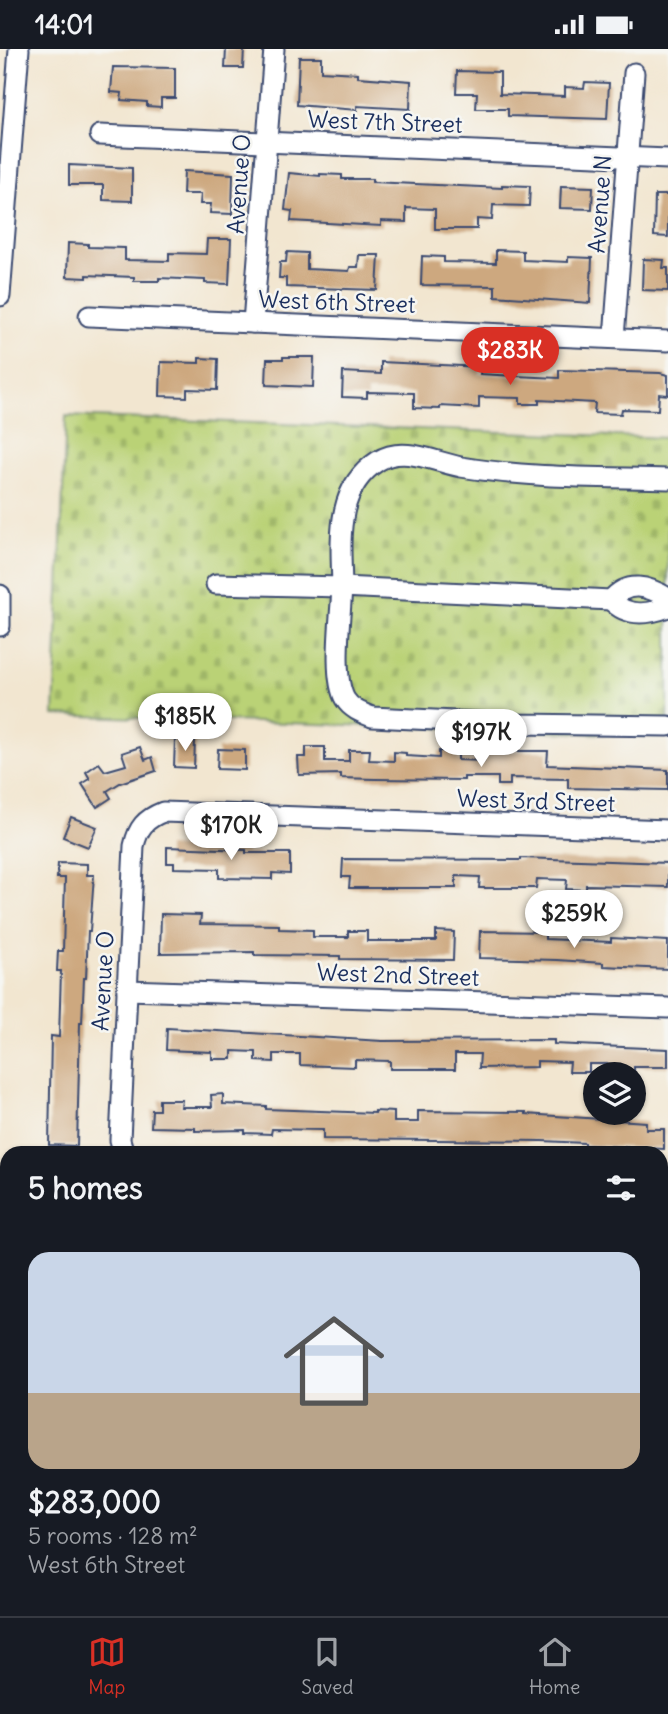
<!DOCTYPE html>
<meta charset="utf-8">
<style>
:root{--surface:#171b24;--page:#242831;--text:#f1f3f6;--muted:#9ea1a6;--line:#363941;--accent:#d93025}
body{margin:0;font-family:Delius,sans-serif;background:var(--page);color:var(--text);height:100vh;display:flex;flex-direction:column;font-size:26px;white-space:nowrap}
*{box-sizing:border-box;margin:0}
p{font-size:23px;color:var(--muted)}
.icon{flex:none;width:38px;height:38px;fill:none;stroke:currentColor;stroke-width:2;stroke-linecap:round;stroke-linejoin:round}
.map{position:relative;flex:1;overflow:hidden}
.drawer{position:absolute;left:0px;top:1097px;width:668px;height:471px;display:flex;flex-direction:column;background:var(--surface);border-radius:21px 21px 0 0;box-shadow:0 2px 5px #0004}
.drawer>*{flex:none}
.tools{position:absolute;left:583px;top:1013px;display:grid;gap:14px}
.tools a{display:grid;place-items:center;width:63px;height:63px;border-radius:50%;background:var(--surface);box-shadow:0 2px 5px #0004;font-size:35px}
.price{position:absolute;translate:-50% -60px;padding:0 16px;border-radius:24px;background:#fff;color:#222;font-size:23px;line-height:46px;filter:drop-shadow(0 2px 4px #0008)}
.price::after{content:'';position:absolute;left:50%;top:42px;width:21px;height:16px;margin-left:-10px;background:inherit;clip-path:polygon(0 0,100% 0,50% 100%)}
.price.selected{background:var(--accent);color:#fff}
ul{padding:0;list-style:none}
li{display:grid;align-content:center;gap:14px;height:371px;padding:0 28px}
li span{display:grid;place-items:center;height:217px;border-radius:21px;color:#555}
li>.icon{margin-inline-start:auto}
span .icon{width:126px;height:126px;fill:#fffc;stroke-width:1}
li b{font-size:30px}
h2{display:flex;justify-content:space-between;align-items:center;height:84px;padding:0 28px;font-size:30px}
.status{display:flex;justify-content:space-between;align-items:center;height:49px;padding:0 35px;background:var(--surface);direction:ltr}
.status svg{height:19px;fill:currentColor}
.menu{display:flex;justify-content:space-around;align-items:center;height:98px;border-top:2px solid var(--line);background:var(--surface);font-size:19px;color:var(--muted)}
.menu a{display:grid;justify-items:center;gap:4px}
.menu .selected{color:var(--accent)}
.map>svg:first-child{display:block}
.cemetery{fill:url(#cemetery-stones);stroke:#6a806a;stroke-width:2}
.building{fill:#cda87f}
.lines{fill:none;stroke-linecap:round;stroke-linejoin:round}
.minor-casing{stroke:#3b4a6f;stroke-width:23}
.minor{stroke:#fff;stroke-width:19}
.labels{text-anchor:middle;stroke-width:5;stroke-linejoin:round;paint-order:stroke}
.street-label{font-size:23px;fill:#1b2f5e;stroke:#f6f6f2}
</style>
<div class="status"><b>14:01</b><svg viewBox="0 0 49 12"><path d="M0 12V9h3v3zM5 12V6h3v6zM10 12V3h3v9zM15 12V0h3v12zM26 1h20v11H26zM47 4h2v5h-2z"/></svg></div>
<div class="map">
<svg width="668" height="1567" viewBox="0 0 668 1567">
<defs>
<pattern id="cemetery-stones" width="16" height="16" patternUnits="userSpaceOnUse" patternTransform="scale(1.75)"><rect width="16" height="16" fill="#bad276"/><path d="M2 7V4a2 2 0 0 1 4 0v3zM10 15v-3a2 2 0 0 1 4 0v3z" fill="#9fb568"/></pattern>
</defs>
<rect width="100%" height="100%" fill="#f6f6f2"/>
<filter id="ink" filterUnits="userSpaceOnUse"><feTurbulence type="fractalNoise" baseFrequency=".0143" numOctaves="2"/><feDisplacementMap in="SourceGraphic" scale="14" xChannelSelector="R" yChannelSelector="G"/><feConvolveMatrix kernelMatrix="1 2 1 2 8 2 1 2 1" color-interpolation-filters="sRGB"/></filter>
<filter id="wash" filterUnits="userSpaceOnUse"><feTurbulence type="fractalNoise" baseFrequency=".00686" numOctaves="4" result="noise"/><feDisplacementMap in="SourceGraphic" scale="28" xChannelSelector="R" yChannelSelector="G"/><feGaussianBlur stdDeviation="1.57" result="paint"/><feColorMatrix in="noise" values="0 0 0 0 0 0 0 0 0 0 0 0 0 0 0 0 0 1.4 0 .05"/><feComposite in="paint" operator="in"/></filter>
<g filter="url(#wash)">
<rect width="100%" height="100%" fill="#f2e6d0"/>
<!-- cemetery -->
<path class="cemetery" d="M66,367l602,22v298l-614,-21z"/>
<g id="blocks">
<!-- building -->
<g class="building">
<path d="M226,0h18l-1,19h-18z"/>
<path d="M299,8h22v14l37,2v4l53,4 -1,28 -53,-3v4l-60,-5z"/>
<path d="M113,18l62,1v30h-14v9l-14,-1v-4l-26,-2 1,-7 -11,-1z"/>
<path d="M457,22l43,1v22l65,2v-9l19,1 1,-6 24,1 -2,36 -99,-3v-7h-32l1,-16h-21z"/>
<path d="M69,116l63,3v33l-29,-1v-15h-34z"/>
<path d="M184,122l49,3 -1,40 -22,-1 1,-9h-11l1,-10h-18z"/>
<path d="M289,124l31,3v-2l22,1v4h30v3l130,6v-3l28,1 -1,20 -36,-1 -1,15 -15,-1v10h-42v-20l-29,-1v14l-25,-1v5l-90,-5 1,-10 -7,-1z"/>
<path d="M561,137l32,1 -1,22 -32,-1z"/>
<path d="M655,146h13v42l-14,-1z"/>
<path d="M207,190h24l-2,45 -24,-1v-3l-46,-2v3h-25v-4l-47,-2v3l-20,-1 1,-34 20,1v3l37,1v12l44,1v-8l37,1z"/>
<path d="M496,201l27,1v9l45,2v-5l24,1 -2,45 -95,-7v-10l-74,-1 1,-29 22,1v5l52,1z"/>
<path d="M287,203l20,1v16l42,2 1,-4h8l1,-12h20l-2,35 -91,-3v-9h-7l1,-16h6z"/>
<path d="M643,210l21,1 -1,8h5v23l-26,-1z"/>
<path d="M283,308h31l-1,30 -47,-2 1,-26h16z"/>
<path d="M199,309l19,1 -1,31 -30,-1v8l-27,-1 1,-34 38,1z"/>
<path d="M381,313l100,5 -1,7 35,2 44,2v-8l101,3 8,2v20l-9,-1 -1,16 -36,-1 -1,5 -27,-1 1,-10 -56,-3v4h-19v-6l-41,-1v11l-39,-2v3l-26,-1v-15l-47,-1v6l-25,-1 1,-25 38,2z"/>
<path d="M175,690l20,1 -1,28 -20,-1z"/>
<path d="M140,698l5,13 7,-3 4,14 -36,12 -13,8 4,7 -14,9 -15,-23 8,-5 -4,-7 13,-9 6,8 21,-6 -4,-12z"/>
<path d="M306,698h19v14h24v-11h21l-1,10 25,1v-9l12,1v3l33,2v-7h19v9l26,1v-10h64l-1,14 121,5v20l-100,-2v-9l-58,-1v7h-12v-8h-34v3l-89,-1 -34,-1v-4l-42,1 -1,-18h8z"/>
<path d="M218,700l27,1v20l-28,-1z"/>
<path d="M71,768l26,10 -9,20 -25,-10z"/>
<path d="M167,798l79,3v3h44v21l-18,-1v6l-53,-1v-9l-45,-1v-5h-7z"/>
<path d="M521,809l147,5v24l-82,-2v5l-20,-1 1,-9 -30,-1 -1,9h-57l1,-11 -24,-1v12h-107l1,-11h-8l1,-18 178,1z"/>
<path d="M58,814l29,1v11h7l-4,56h-2l-2,47h-2l-2,45h-2l-3,123 -28,-1 2,-109 8,1 2,-66h-4l1,-20h5l2,-73h-8z"/>
<path d="M161,865l40,1 -1,9 79,1v4l34,1v7h35v-6h19v10h69v-10l18,1 -1,28 -113,-1v-3l-86,-1v-3l-94,1z"/>
<path d="M480,882l65,1v7l66,3v-4l57,3v28l-65,-3v-3l-46,-3 -78,-2z"/>
<path d="M167,979l215,13 172,-1v4l114,5v18h-34v8h-20v-11h-25v8h-20l1,-10 -33,-1v6l-58,1 1,-14h-25v15h-65v-8l-35,-1v7l-55,-2v-11h-26v8l-18,-1v-9l-24,-1v8h-20v-7l-46,-2z"/>
<path d="M223,1045v10l43,2v3l109,4v-2l19,1v10h24v-11l108,1v2l120,8v7h18v20l-79,-4v-2l-43,-2 -219,-2v-9l-51,-1 -1,5 -26,-1v-3l-50,1v-3l-44,-1 1,-17h7v-10h23l-1,7h31l-1,-12z"/>
</g>
</g>
</g>
<g filter="url(#ink)">
<use href="#blocks" fill-opacity="0" stroke="#3b4a6f" stroke-width="2"/>
<g class="lines">
<!-- minor casing -->
<g class="minor-casing">
<g id="minor">
<path d="M100,86l568,24"/>
<path d="M0,247l19,-247"/>
<path d="M89,267l579,25"/>
<path d="M253,274l21,-274"/>
<path d="M614,289l20,-265"/>
<path d="M216,535l126,3c-1,-45 -8,-98 36,-126 26,-16 56,1 83,6 68,11 138,10 207,12"/>
<path d="M0,546v31"/>
<path d="M668,549c-20,-12 -40,-18 -57,2l-269,-13c-1,27 -10,90 3,112 6,10 17,14 27,18l147,7 149,2"/>
<path d="M611,551c15,17 36,15 57,7"/>
<path d="M127,941l541,18"/>
<path d="M124,1104l-4,-13 14,-294c4,-18 11,-27 29,-34l505,18"/>
<path d="M662,1144h6"/>
<path d="M0,1395h7"/>
<path d="M662,1422h6"/>
<path d="M282,1567l1,-6"/>
<path d="M385,1567v-6"/>
<path d="M430,1567v-6"/>
<path d="M472,1567v-6"/>
<path d="M517,1567v-6"/>
<path d="M558,1567v-6"/>
<path d="M630,1567v-6"/>
</g>
</g>
<!-- minor -->
<use href="#minor" class="minor"/>
</g>
</g>
<g class="labels">
<!-- street labels -->
<g class="street-label">
<text transform="translate(385 73) rotate(2)" y="8">West 7th Street</text>
<text transform="translate(239 135) rotate(-86)" y="8">Avenue O</text>
<text transform="translate(600 155) rotate(-86)" y="8">Avenue N</text>
<text transform="translate(337 253) rotate(2)" y="8">West 6th Street</text>
<text transform="translate(536 752) rotate(2)" y="8">West 3rd Street</text>
<text transform="translate(398 926) rotate(2)" y="8">West 2nd Street</text>
<text transform="translate(103 932) rotate(-87)" y="8">Avenue O</text>
</g>
</g>
</svg>
<div class="tools">
<a><svg class="icon" aria-label="layers" viewBox="0 0 24 24"><path d="M12 4l9 5-9 5-9-5zM3 14l9 5 9-5"/></svg></a>
</div>
<b class="price selected" style="left:510px;top:338px">$283K</b>
<b class="price" style="left:185px;top:704px">$185K</b>
<b class="price" style="left:481px;top:720px">$197K</b>
<b class="price" style="left:231px;top:813px">$170K</b>
<b class="price" style="left:574px;top:901px">$259K</b>
<section class="drawer">
<h2>5 homes<svg class="icon" aria-label="filters" viewBox="0 0 24 24"><path d="M4 7h16M4 17h16"/><circle cx="9" cy="7" r="2"/><circle cx="15" cy="17" r="2"/></svg></h2>
<ul>
<li><span style="background:linear-gradient(#c9d6e8 65%,#b9a48a 0)"><svg class="icon" aria-label="home" viewBox="0 0 24 24"><path d="M3 11l9-7 9 7M6 9v11h12V9"/></svg></span><div><b>$283,000</b><p>5 rooms · 128 m²</p><p>West 6th Street</p></div></li>
</ul>
</section>
</div>
<nav class="menu">
<a class="selected"><svg class="icon" aria-label="map" viewBox="0 0 24 24"><path d="M3 6l6-2 6 2 6-2v14l-6 2-6-2-6 2zM9 4v14M15 6v14"/></svg>Map</a>
<a><svg class="icon" aria-label="saved" viewBox="0 0 24 24"><path d="M7 4h10v16l-5-4-5 4z"/></svg>Saved</a>
<a><svg class="icon" aria-label="home" viewBox="0 0 24 24"><path d="M3 11l9-7 9 7M6 9v11h12V9"/></svg>Home</a>
</nav>
